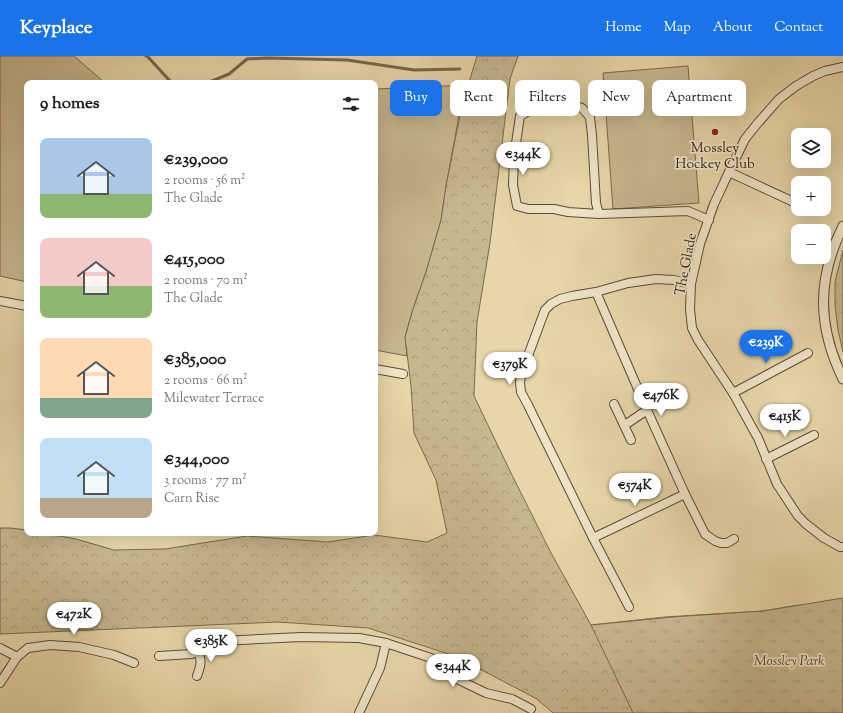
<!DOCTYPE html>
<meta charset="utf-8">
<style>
:root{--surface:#fff;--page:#f6f6f6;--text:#202124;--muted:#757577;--accent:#1a73e8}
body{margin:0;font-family:"Sorts Mill Goudy",serif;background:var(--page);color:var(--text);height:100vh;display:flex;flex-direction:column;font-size:15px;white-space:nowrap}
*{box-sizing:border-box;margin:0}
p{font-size:13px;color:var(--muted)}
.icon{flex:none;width:22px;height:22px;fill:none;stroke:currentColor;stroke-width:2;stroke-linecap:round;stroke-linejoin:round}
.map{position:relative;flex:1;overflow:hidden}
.details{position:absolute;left:24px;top:24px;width:354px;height:456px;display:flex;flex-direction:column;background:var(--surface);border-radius:8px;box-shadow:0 4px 16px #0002}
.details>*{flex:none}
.top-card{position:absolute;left:390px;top:24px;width:380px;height:36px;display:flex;gap:8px}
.tools{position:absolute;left:791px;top:72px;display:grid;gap:8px}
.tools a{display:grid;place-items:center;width:40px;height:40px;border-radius:8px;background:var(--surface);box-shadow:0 4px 16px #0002;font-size:20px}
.price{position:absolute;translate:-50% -34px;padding:0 9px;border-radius:14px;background:#fff;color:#222;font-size:13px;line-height:26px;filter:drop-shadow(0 1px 2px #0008)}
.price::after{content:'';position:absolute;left:50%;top:24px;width:12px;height:9px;margin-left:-6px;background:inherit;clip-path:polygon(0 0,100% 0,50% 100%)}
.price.on{background:var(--accent);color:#fff}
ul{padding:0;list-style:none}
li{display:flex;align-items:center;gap:12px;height:100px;padding:0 16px}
li span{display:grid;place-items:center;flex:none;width:112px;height:80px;border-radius:8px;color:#555}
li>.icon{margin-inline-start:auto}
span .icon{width:48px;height:48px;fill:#fffc;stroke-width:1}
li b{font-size:17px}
h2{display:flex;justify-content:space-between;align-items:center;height:48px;padding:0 16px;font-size:17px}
.tag{padding:0 14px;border-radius:8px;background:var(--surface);box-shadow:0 4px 16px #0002;font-size:14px;line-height:36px}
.tag.on{background:var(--accent);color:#fff}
header{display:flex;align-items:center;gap:24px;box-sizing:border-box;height:56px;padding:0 20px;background:var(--accent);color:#fff}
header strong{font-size:19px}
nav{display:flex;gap:22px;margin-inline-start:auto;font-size:14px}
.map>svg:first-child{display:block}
.green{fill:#c7b78f;stroke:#796a4e}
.forest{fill:url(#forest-crowns);stroke:#796a4e}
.park{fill:url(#park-tufts);stroke:#796a4e}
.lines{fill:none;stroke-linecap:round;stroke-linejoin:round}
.stream{stroke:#75664b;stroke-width:3}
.minor-casing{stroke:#5a4b35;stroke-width:10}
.tertiary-casing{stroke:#5a4b35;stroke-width:11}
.minor{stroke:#efe4c7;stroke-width:8}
.tertiary{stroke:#efe4c7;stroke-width:9}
.poi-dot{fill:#8f2418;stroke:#efe4c7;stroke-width:1.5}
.labels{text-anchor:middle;stroke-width:3.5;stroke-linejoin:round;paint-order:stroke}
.poi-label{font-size:14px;fill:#2b1d0e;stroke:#efe4c7}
.street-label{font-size:14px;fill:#2b1d0e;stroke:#efe4c7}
.park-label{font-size:14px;font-style:italic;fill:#5a4b35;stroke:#efe4c7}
</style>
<header>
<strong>Keyplace</strong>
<nav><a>Home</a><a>Map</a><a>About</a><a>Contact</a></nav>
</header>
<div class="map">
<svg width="843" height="657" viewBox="0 0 843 657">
<defs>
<pattern id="forest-crowns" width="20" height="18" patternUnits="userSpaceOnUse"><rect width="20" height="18" fill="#c7b78f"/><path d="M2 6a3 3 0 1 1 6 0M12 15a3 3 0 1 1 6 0" fill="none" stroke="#ab9d7a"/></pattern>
<pattern id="park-tufts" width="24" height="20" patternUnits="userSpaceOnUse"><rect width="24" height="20" fill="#c7b78f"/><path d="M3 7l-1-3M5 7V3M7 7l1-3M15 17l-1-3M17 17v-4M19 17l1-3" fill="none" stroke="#ab9d7a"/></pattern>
</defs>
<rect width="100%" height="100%" fill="#e7d6a9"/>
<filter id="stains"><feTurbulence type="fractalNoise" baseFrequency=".005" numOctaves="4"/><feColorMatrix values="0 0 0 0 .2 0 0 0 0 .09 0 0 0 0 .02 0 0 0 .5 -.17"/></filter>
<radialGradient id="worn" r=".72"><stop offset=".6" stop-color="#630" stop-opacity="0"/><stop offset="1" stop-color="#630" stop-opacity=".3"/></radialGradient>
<!-- green -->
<g class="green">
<path d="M0,0h74l31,27h-78v199l-27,-6z"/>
<path d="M688,10l11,137 -86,6 -10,-136z"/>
<path d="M468,29l-7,20 -15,81 -5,34 -15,52 -13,37 -8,28 2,19 -32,-6v-261z"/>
</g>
<!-- forest -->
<g class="forest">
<path d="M477,0h41l-8,23 -20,164 -13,79 -3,74 35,73 41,82 41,74 74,-8 98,-6 36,-6 -142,108h-104l-16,-14 -82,-43 -87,-28 -90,-6 -278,12v-106h10l17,2v3h15l34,6 38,11 51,-1 82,-13 81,6 46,-7 53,7 20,-9 -11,-53 -22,-47 -3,-47 -6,-49 8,-28 13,-37 15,-52 5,-34 16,-81z"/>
<path d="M843,194v102l-5,-22 -3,-25v-23z"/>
</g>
<!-- park -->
<path class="park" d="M843,542v115h-210l-42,-88 81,-8 91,-6z"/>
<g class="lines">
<!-- stream -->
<g class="stream">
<path d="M146,0l2,1 22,24 8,2"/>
<path d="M207,27l22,-9 18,-15 20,-1 80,2 67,10 46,-1"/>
</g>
<!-- minor casing -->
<g class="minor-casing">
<g id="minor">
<path d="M843,11l-18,4 -12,5 -17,10 -17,13 -22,25 -12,15 -16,33 -15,32 -14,40 -9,40 -1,25 2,19 6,12 35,53 25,45 19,46 21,32 8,8 18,14 16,9h3"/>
<path d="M729,116l69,32"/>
<path d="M599,158l-3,-11 -4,-68 -2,-18 -8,-9 -10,-3 -40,4 -12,7 -6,41 -1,28 4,21 11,3h26l14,3 31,2 89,-3 21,9"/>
<path d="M596,236l51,118 38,84 20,40 10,7 6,2h6l7,-4"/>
<path d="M0,245l27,5"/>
<path d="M375,313l28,5"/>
<path d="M733,337l75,-40"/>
<path d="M614,348l17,36"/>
<path d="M625,369l22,-15"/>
<path d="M766,403l48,-24"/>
<path d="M593,482l92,-44"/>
<path d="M629,551l-36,-69 -65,-133 -7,-13 -1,-10 2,-10 20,-54 3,-8 6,-6 9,-5 12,-3 24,-4 32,-9 28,-4 18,1 17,4"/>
<path d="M0,592l17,9"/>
<path d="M159,600l33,-2 6,-3 11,-6 12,-4 80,-4 58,1 27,5 45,15 14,8 12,13 29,14 26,6 19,10"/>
<path d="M197,620c4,-11 5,-15 1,-25"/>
<path d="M0,627l17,-26 11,-9 22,-3 29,2 35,8 20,8"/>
<path d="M359,657l21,-45 6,-25"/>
</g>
</g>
<!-- tertiary casing -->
<g class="tertiary-casing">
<path id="tertiary" d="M843,170c-26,53 -26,99 0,153"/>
</g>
<!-- minor -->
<use href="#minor" class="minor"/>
<!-- tertiary -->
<use href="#tertiary" class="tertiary"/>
</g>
<!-- markers -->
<circle class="poi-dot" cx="715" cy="76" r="4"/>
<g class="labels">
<!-- poi labels -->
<g class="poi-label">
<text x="715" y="96">Mossley<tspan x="715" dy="16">Hockey Club</tspan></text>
</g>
<!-- street labels -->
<g class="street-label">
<text transform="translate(685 208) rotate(-79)" y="5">The Glade</text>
</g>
<!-- park labels -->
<g class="park-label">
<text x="789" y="609">Mossley Park</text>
</g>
</g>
<rect width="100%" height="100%" filter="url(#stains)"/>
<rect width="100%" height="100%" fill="url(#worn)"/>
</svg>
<div class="tools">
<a><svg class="icon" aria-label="layers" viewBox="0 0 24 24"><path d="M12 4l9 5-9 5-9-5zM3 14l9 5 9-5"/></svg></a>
<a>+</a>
<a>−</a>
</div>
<b class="price" style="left:523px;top:120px">€344K</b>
<b class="price on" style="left:766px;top:308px">€239K</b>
<b class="price" style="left:510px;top:330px">€379K</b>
<b class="price" style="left:661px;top:361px">€476K</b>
<b class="price" style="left:785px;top:382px">€415K</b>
<b class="price" style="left:635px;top:451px">€574K</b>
<b class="price" style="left:74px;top:580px">€472K</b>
<b class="price" style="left:211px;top:607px">€385K</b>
<b class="price" style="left:453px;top:632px">€344K</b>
<div class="top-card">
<a class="tag on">Buy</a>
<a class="tag">Rent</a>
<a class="tag">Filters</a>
<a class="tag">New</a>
<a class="tag">Apartment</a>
</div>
<section class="details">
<h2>9 homes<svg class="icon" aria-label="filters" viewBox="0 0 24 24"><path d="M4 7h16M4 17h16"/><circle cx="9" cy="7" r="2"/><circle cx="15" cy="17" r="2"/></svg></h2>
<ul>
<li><span style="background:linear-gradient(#a9c7e8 70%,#8fb573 0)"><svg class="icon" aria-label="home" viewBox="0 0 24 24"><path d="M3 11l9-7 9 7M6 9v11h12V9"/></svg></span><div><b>€239,000</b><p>2 rooms · 56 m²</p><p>The Glade</p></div></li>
<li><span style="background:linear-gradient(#f6c9c9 60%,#8fb573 0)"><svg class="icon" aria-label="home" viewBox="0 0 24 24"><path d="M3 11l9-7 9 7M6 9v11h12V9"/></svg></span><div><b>€415,000</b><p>2 rooms · 70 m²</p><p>The Glade</p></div></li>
<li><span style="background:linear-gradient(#ffd9b3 75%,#7fa58c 0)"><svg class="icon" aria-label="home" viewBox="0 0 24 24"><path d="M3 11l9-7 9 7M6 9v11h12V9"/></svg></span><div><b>€385,000</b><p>2 rooms · 66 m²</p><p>Milewater Terrace</p></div></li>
<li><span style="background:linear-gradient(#bfe0f5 75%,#b9a48a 0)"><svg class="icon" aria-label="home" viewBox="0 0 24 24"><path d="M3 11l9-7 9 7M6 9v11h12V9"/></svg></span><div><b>€344,000</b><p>3 rooms · 77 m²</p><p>Carn Rise</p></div></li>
</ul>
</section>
</div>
